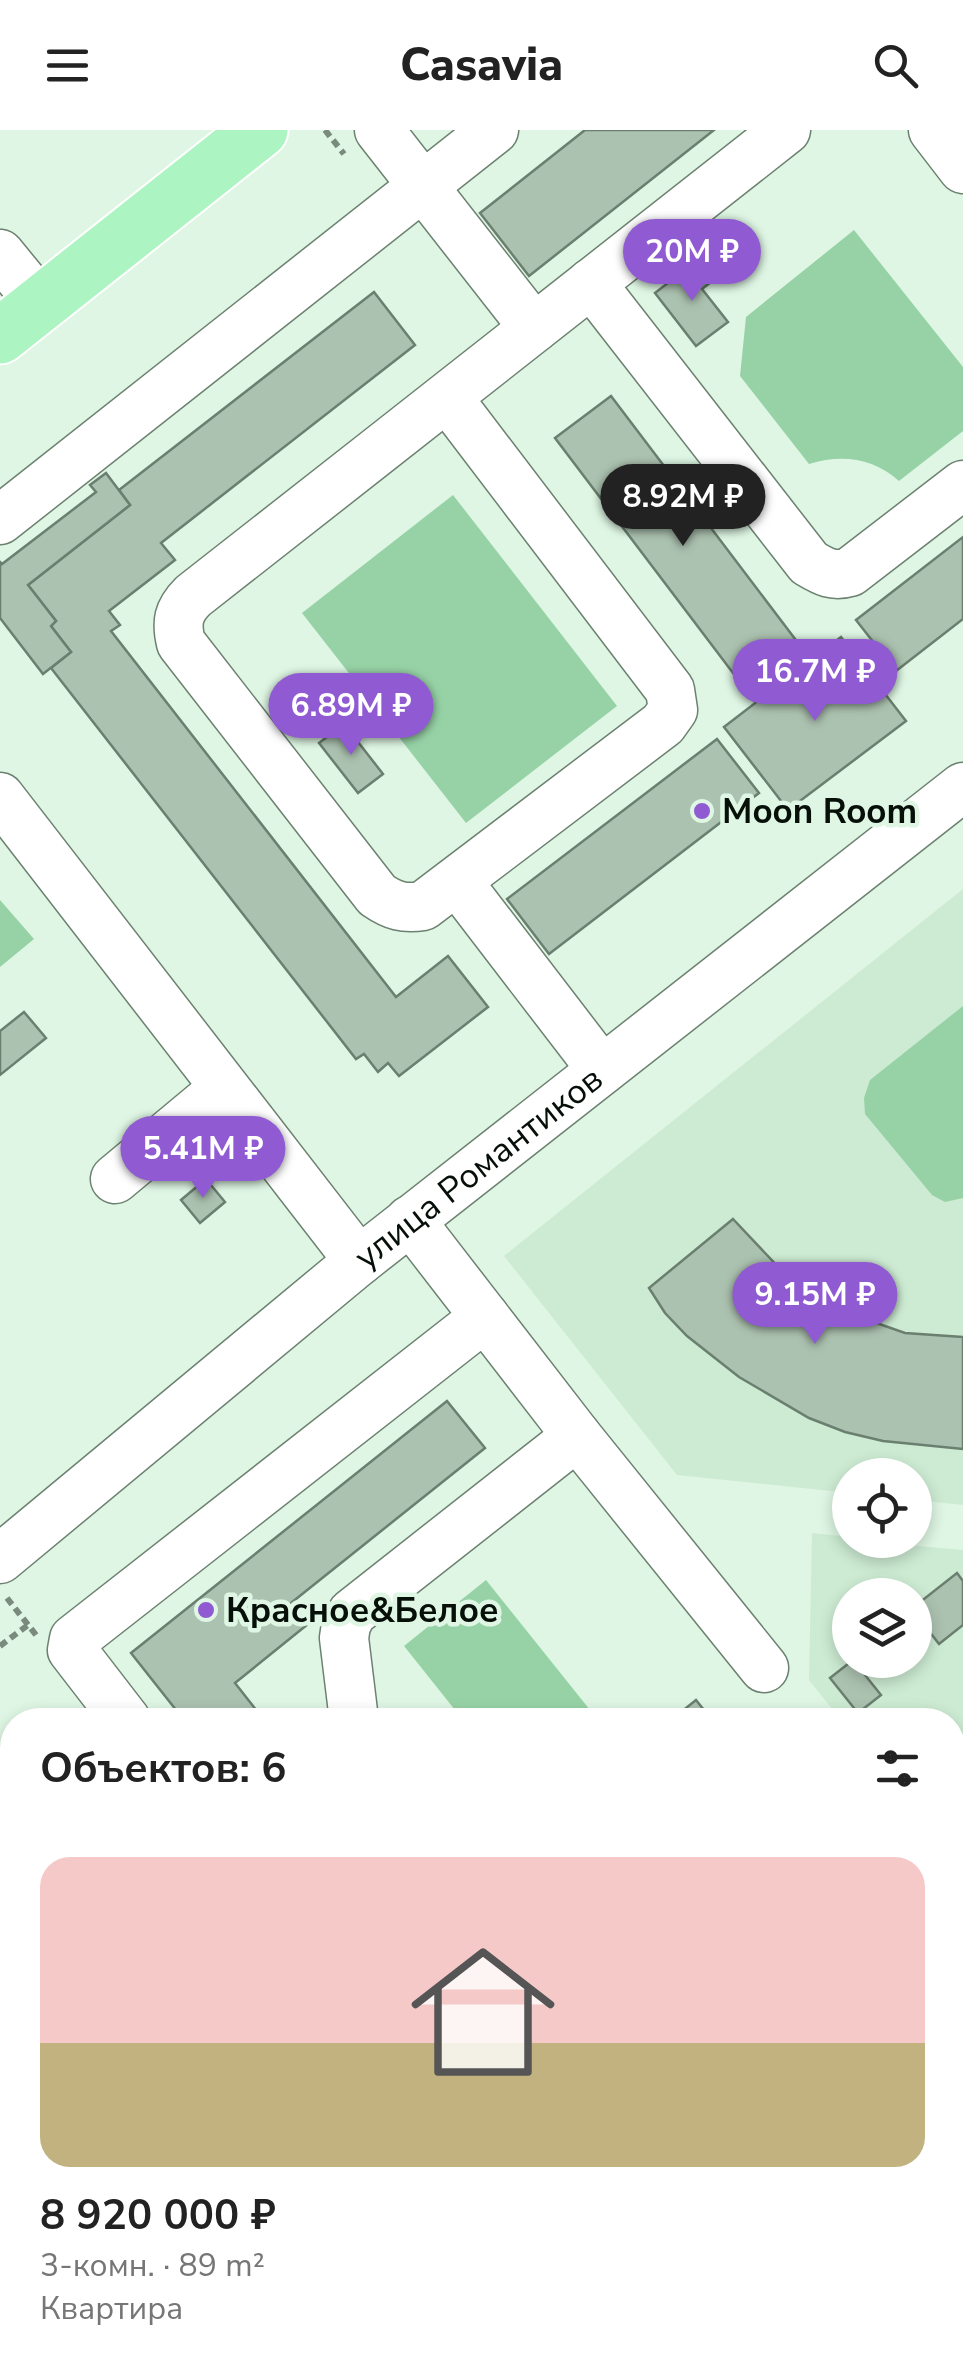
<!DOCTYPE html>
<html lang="ru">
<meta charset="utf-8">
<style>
:root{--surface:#fff;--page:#f6f6f6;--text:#222;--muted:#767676;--accent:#905ad3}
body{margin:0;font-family:"Nunito Sans",sans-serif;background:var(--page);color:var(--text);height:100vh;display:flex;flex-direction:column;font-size:38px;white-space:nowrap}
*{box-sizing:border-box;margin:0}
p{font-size:32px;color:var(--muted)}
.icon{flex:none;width:55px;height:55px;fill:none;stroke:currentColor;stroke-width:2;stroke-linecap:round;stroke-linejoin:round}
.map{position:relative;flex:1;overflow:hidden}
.sheet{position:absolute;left:0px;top:1578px;width:965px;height:672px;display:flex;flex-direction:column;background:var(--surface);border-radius:40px 40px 0 0;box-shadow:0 5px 15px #0003}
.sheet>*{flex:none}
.fabs{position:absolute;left:832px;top:1328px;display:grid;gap:20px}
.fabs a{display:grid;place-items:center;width:100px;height:100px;border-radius:50%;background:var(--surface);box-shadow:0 5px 15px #0003;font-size:50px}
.price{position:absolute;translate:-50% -85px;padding:0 22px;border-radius:35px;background:var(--accent);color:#fff;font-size:32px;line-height:65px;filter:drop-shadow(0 2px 5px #0008)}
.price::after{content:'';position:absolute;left:50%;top:60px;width:30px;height:22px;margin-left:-15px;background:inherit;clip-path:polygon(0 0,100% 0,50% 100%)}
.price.selected{background:#222;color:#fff}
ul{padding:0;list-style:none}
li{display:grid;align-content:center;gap:20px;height:530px;padding:0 40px}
li span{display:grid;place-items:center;height:310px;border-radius:30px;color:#555}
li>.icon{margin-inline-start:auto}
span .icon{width:180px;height:180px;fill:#fffc;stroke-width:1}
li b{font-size:42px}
h2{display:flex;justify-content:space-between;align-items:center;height:120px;padding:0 40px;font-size:42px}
header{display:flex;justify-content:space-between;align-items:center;height:130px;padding:0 40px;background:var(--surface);font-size:45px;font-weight:800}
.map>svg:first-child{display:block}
.built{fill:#cdebd3;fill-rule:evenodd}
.green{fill:#97d2a6}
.building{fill:#acc2b0;stroke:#6a7f6f;stroke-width:2.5}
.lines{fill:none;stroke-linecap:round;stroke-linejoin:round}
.minor-casing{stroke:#6c8170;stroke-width:51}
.major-casing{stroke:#fff;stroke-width:59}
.path{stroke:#7a8b7e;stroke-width:6;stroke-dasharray:8 5;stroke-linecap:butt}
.minor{stroke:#fff;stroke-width:48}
.major{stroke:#acf5c2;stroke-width:55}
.poi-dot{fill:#905ad3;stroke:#def6e3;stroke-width:4}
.labels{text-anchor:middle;stroke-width:9;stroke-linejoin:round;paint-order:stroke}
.poi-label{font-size:35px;font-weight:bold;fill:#070f09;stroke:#def6e3;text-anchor:start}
.street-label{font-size:35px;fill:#070f09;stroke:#def6e3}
</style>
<header><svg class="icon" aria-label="menu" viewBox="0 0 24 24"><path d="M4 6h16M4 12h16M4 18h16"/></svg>Casavia<svg class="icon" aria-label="search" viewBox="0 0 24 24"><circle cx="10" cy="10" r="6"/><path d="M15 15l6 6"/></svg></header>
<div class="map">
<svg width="963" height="2248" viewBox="0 0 963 2248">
<rect width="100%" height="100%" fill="#def6e3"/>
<!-- built -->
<g class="built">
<path d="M963,759v616l-48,-5v-25h-65v18l-173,-18 -173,-219z"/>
<path d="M812,1403l38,4v3l113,10v324l-10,-14 -1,-140h-111l-32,-40zM850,1465h65v65h-65z"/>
</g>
<!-- green -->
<g class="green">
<path d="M854,100l109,137v64l-64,50c-26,-23 -57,-27 -90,-17l-69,-88 6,-59z"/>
<path d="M453,365l164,211 -151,117 -164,-210z"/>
<path d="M0,770l34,39 -34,28z"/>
<path d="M963,876v192l-18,4 -13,-7 -67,-81 -1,-16 6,-18z"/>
<path d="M486,1450l112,140h-135l-59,-74z"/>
</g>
<!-- building -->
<g class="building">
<path d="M585,0h129l-185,146 -49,-63z"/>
<path d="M696,131l15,21 -9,7 26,33 -32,24 -41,-53z"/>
<path d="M374,162l41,53 -254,198 14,17 -66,51 11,14 -9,6 285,366 52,-41 40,51 -89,69 -11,-13 -10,9 -14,-18 -8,5 -305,-391 20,-16 -20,-26 5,-5 -28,-36 102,-80 -11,-15z"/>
<path d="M611,266l200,264 -56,42 -200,-264z"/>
<path d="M106,343l24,32 -102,80 28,36 -5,5 20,26 -28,22 -43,-56v-56l2,2 94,-72 -6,-7z"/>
<path d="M963,407v82l-67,52 -40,-51z"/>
<path d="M841,507l65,84 -118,89 -64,-83z"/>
<path d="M344,594l39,50 -25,19 -39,-50z"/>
<path d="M717,609l42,54 -210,161 -42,-55z"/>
<path d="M24,882l22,26 -46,37v-44z"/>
<path d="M206,1049l19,23 -25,21 -19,-23z"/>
<path d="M733,1089l50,53 30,23 32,17 60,21 58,4v112l-80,-8 -38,-9 -36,-14 -70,-41 -52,-41 -22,-23 -16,-25z"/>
<path d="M447,1271l38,47 -194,155 17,21 -73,59 29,37h-80l-53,-67z"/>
<path d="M957,1443l6,8v44l-24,19 -24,-31v-7z"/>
<path d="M853,1530l28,35 -23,18 -28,-35z"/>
<path d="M696,1570l16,20h-41z"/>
<path d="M952,1812l11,14v18l-11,8z"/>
<path d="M963,1977v89l-11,8v-89z"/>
<path d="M0,2024l12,16 -2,90 -10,-13z"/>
<path d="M963,2180v39l-11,-13v-17z"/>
<path d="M99,2238h74l8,10h-74z"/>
</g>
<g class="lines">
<!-- minor casing -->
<g class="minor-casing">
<g id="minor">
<path d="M379,0l155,198"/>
<path d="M933,0l30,39"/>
<path d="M0,124l41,50"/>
<path d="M591,153l218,280c15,9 24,14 41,9l113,-87"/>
<path d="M447,267l223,293 3,20 -10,14 -240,182c-19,3 -30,0 -46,-11l-196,-252c-5,-21 -3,-32 12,-47 198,-155 396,-311 593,-466"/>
<path d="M0,390l494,-390"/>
<path d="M0,667l359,464"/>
<path d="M457,751l145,189"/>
<path d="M115,1049l108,-90"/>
<path d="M410,1090l167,216 187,232"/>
<path id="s1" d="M0,1429l359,-298 604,-474"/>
<path d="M126,1590l-54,-70 2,-11 411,-322"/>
<path d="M354,1590l-10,-82 2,-13 6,-12 225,-177"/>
<path d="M963,1684c-13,13 -11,28 0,41"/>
<path d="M952,1772l11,13"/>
<path d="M0,1922l12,16"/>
<path d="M952,1927l11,-8"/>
<path d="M952,2123l11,-8"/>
<path d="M12,2209l-11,9 11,14"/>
<path d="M248,2238l9,10"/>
<path d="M635,2238l9,10"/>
<path d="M854,2238l2,10"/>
</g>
</g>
<!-- major casing -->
<g class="major-casing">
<g id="major">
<path d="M0,206l260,-206"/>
<path d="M0,1657l12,16"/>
<path d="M458,2238l8,10"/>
</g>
</g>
<!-- path -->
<g class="path">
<path d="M325,0l19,24"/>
<path d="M7,1468l29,37"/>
<path d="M0,1516l28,-21"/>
<path d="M0,1838l12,16"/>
<path d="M314,2238l8,10"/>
</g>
<!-- minor -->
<use href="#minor" class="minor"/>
<!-- major -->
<use href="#major" class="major"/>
</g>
<!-- markers -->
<g class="poi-dot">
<circle cx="702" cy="681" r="10"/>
<circle cx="206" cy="1480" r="10"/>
</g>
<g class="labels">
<!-- poi labels -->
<g class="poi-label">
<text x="722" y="693">Moon Room</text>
<text x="226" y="1492">Красное&amp;Белое</text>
</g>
<!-- street labels -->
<g class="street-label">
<text dy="12" stroke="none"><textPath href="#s1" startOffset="618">улица Романтиков</textPath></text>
</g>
</g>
</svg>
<div class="fabs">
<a><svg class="icon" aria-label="locate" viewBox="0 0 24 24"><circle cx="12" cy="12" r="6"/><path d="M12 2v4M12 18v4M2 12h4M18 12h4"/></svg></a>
<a><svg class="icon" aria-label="layers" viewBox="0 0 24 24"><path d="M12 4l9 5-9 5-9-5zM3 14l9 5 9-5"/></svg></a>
</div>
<b class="price" style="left:692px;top:174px">20M ₽</b>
<b class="price selected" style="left:683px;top:419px">8.92M ₽</b>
<b class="price" style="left:815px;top:594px">16.7M ₽</b>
<b class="price" style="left:351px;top:628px">6.89M ₽</b>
<b class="price" style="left:203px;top:1071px">5.41M ₽</b>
<b class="price" style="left:815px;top:1217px">9.15M ₽</b>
<section class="sheet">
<h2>Объектов: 6<svg class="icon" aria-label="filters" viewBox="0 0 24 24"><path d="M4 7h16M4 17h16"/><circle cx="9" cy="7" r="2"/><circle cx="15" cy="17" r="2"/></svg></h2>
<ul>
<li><span style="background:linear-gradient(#f6c9c9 60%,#c2b280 0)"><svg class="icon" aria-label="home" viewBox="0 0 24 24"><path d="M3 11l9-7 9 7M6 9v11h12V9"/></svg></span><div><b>8 920 000 ₽</b><p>3-комн. · 89 m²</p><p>Квартира</p></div></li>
</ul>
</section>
</div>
